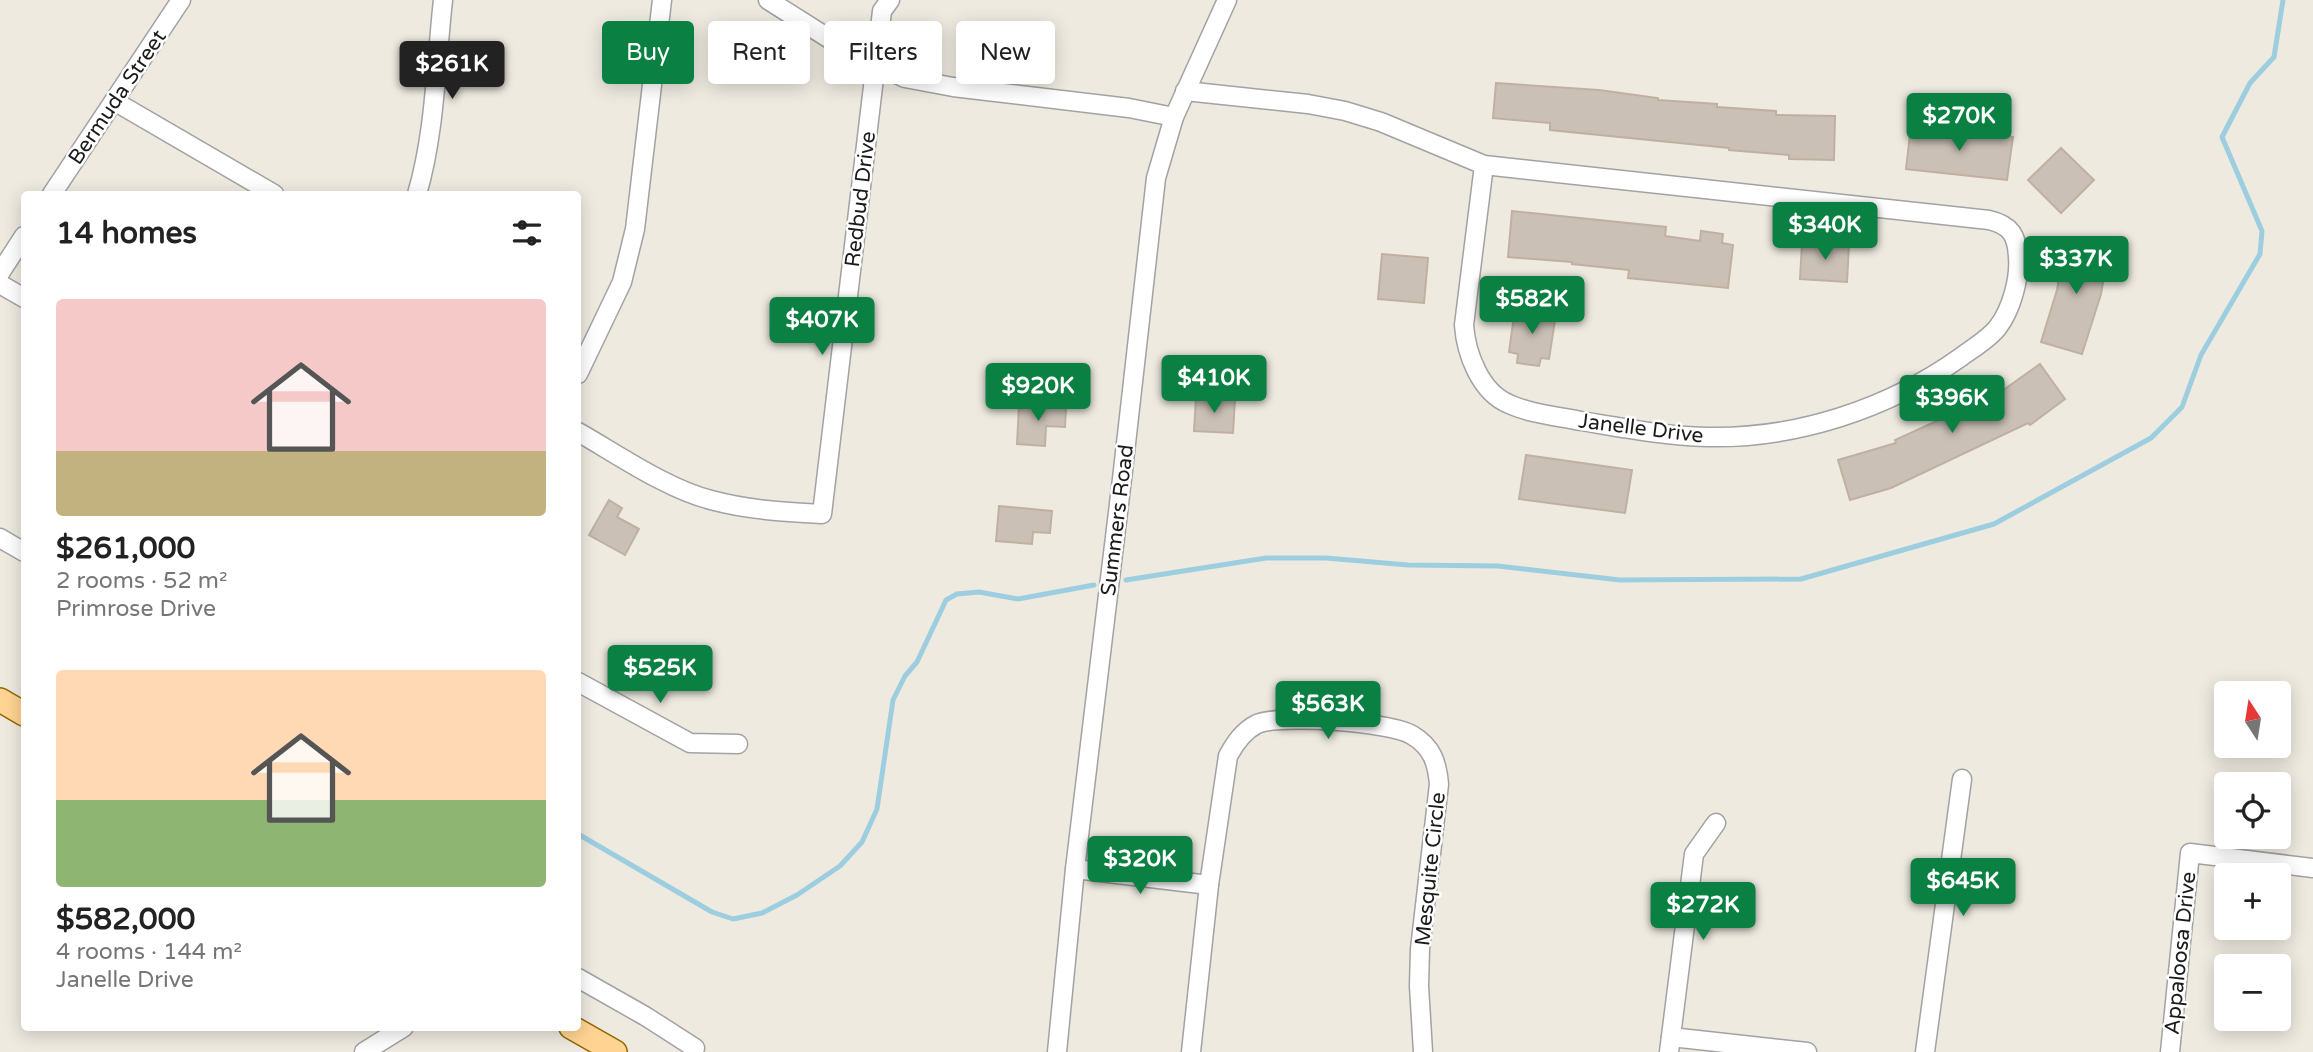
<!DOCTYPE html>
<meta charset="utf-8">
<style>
:root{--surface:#fff;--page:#f2f2f2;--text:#222;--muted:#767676;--accent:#0b8043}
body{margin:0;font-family:"Varela Round",sans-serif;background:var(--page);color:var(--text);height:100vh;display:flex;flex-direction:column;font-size:26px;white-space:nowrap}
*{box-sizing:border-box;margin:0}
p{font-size:23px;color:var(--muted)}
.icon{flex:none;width:38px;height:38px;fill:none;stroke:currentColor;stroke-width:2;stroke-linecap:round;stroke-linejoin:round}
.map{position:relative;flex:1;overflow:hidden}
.drawer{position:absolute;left:21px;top:191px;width:560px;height:840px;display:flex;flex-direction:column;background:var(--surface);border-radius:7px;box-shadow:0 4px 18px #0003}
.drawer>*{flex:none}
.top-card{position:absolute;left:602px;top:21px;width:665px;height:63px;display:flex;gap:14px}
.needle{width:46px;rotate:348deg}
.controls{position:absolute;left:2214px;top:681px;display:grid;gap:14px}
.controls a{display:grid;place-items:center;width:77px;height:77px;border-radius:7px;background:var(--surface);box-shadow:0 4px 18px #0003;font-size:35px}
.price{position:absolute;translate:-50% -60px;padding:0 16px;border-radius:7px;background:var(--accent);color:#fff;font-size:23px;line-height:46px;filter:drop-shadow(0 2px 4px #0008)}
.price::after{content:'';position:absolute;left:50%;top:42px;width:21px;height:16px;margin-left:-10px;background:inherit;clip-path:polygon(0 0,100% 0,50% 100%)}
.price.active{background:#222;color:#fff}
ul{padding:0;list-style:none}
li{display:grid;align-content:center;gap:14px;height:371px;padding:0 35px}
li span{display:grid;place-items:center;height:217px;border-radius:7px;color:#555}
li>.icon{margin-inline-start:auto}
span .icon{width:126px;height:126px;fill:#fffc;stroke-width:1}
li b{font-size:30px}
h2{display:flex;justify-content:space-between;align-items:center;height:84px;padding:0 35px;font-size:30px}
.pill{padding:0 24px;border-radius:7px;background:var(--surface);box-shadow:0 4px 18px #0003;font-size:24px;line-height:63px}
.pill.active{background:var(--accent);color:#fff}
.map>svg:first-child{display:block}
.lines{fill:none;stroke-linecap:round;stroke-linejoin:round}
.stream{stroke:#9ccedf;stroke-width:5}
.building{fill:#cac0b6;stroke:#c0b0a1;stroke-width:2}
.minor-casing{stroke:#a2a2a2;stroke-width:21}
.major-casing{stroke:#926700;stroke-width:26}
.minor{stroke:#fff;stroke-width:18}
.major{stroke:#ffd493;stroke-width:23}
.labels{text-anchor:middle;stroke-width:5;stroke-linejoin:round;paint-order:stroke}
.street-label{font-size:21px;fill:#1b1b1b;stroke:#fff}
</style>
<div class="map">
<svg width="2313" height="1052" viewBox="0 0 2313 1052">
<rect width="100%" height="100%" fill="#eeeae0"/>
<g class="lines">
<!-- stream -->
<g class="stream">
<path d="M1126,580l140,-22h60l82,7 90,1 122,14 181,-1 193,-55 157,-86 31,-31 19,-52 59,-101 2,-23 -40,-94 28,-54 24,-26 9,-57"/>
<path d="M578,834l134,78 21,7 29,-6 35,-18 43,-29 22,-24 15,-33 16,-109 12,-24 12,-14 29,-62 11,-6 22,-2 39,7 76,-14"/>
</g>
</g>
<!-- building -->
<g class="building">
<path d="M1496,83l103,7 59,8v2l59,4v3l59,4v4l59,1 -1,44 -45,-1v-4l-60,-5v-2l-179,-18v-7l-57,-5z"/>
<path d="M1911,126l102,11 -6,43 -101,-11z"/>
<path d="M2061,148l33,32 -33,33 -33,-33z"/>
<path d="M1512,211l154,16 -1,9 35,5 1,-10 22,3 -1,9 11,2 -5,43 -100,-10 1,-8 -57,-6v-2l-64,-5z"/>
<path d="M2065,241l44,7 -8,46 -19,60 -41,-12 16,-52z"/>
<path d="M1802,243l47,2 -2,37 -47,-3z"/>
<path d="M1382,254l46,4 -4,45 -46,-4z"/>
<path d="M1515,309l41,5 -7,45 -8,-1 -2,8 -22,-3 1,-9 -9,-2z"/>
<path d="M2040,364l25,35 -35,26 -2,-2 -137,65 -41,12 -12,-40 58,-17 -1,-3 55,-25 -1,-2 40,-20 3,5z"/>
<path d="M1196,397l39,2 -2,34 -39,-2z"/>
<path d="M1019,405l47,3 -1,19 -19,-1 -1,20 -28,-2z"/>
<path d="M1526,455l106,15 -7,43 -106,-14z"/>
<path d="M609,500l13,8 -5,9 22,12 -14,26 -36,-20z"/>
<path d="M999,506l53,5 -2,22 -17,-1 -1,12 -36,-3z"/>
</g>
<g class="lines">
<!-- minor casing -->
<g class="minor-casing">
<g id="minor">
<path d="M768,0l87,55 50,23 48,9 176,21 45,9"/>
<path d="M1185,91l123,13 37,7 36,11 103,43 505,55c22,5 28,16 29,37 2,22 -7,53 -20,70 -9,12 -25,21 -37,30 -73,52 -165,82 -254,80 -42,-1 -84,-9 -126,-16 -24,-5 -50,-7 -72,-17 -29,-12 -43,-51 -45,-79l20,-160"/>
<path d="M114,101l160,93"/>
<path d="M52,194l129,-194"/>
<path d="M417,194c18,-60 19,-131 26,-194"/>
<path d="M0,273l24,-37"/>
<path d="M0,284l24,14"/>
<path d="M578,374l44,-92 13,-53 27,-229"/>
<path d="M578,432c39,22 89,57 133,68 37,10 73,12 111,14l60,-503 8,-11"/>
<path d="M0,538l24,14"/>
<path d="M578,682l112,61 48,1"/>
<path d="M1075,869l134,16"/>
<path d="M578,978l67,38 50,32"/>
<path d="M1671,1037l136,15"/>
<path d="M364,1052l40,-25"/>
<path d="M1057,1052l18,-183 47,-390 34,-301 18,-61 53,-117"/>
<path d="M1191,1052l18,-167 19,-129c7,-13 15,-25 29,-32 22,-10 134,-2 155,11 20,12 25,27 27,49l-19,165 -1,37 4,66"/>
<path d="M1669,1052l25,-198 22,-31"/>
<path d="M1925,1052l37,-273"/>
<path d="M2170,1052l20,-199 123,15"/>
</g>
</g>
<!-- major casing -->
<g class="major-casing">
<g id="major">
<path d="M0,700l24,14"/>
<path d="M571,1027l44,25"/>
</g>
</g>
<!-- minor -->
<use href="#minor" class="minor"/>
<!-- major -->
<use href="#major" class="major"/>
</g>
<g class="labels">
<!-- street labels -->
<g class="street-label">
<text transform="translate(117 97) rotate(-56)" y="7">Bermuda Street</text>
<text transform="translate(860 199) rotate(-83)" y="7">Redbud Drive</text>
<text transform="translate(1641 428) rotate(7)" y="7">Janelle Drive</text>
<text transform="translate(1117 520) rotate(-83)" y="7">Summers Road</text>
<text transform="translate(1430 869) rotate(-84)" y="7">Mesquite Circle</text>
<text transform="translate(2180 953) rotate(-84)" y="7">Appaloosa Drive</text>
</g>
</g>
</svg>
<div class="controls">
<a><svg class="needle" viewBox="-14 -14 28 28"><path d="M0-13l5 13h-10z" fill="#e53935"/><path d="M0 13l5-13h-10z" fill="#767676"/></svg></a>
<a><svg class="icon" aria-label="locate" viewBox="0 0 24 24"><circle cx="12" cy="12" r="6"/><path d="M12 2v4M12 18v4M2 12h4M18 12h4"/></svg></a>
<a>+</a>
<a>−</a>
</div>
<b class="price active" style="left:452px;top:101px">$261K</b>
<b class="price" style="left:1959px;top:153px">$270K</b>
<b class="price" style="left:1825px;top:262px">$340K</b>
<b class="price" style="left:2076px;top:296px">$337K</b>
<b class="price" style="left:1532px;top:336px">$582K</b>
<b class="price" style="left:822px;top:357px">$407K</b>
<b class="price" style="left:1214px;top:415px">$410K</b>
<b class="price" style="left:1038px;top:423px">$920K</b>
<b class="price" style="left:1952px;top:435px">$396K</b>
<b class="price" style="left:660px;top:705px">$525K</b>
<b class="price" style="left:1328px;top:741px">$563K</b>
<b class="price" style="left:1140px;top:896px">$320K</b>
<b class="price" style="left:1963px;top:918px">$645K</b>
<b class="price" style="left:1703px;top:942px">$272K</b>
<div class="top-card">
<a class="pill active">Buy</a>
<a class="pill">Rent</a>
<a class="pill">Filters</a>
<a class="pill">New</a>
</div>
<section class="drawer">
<h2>14 homes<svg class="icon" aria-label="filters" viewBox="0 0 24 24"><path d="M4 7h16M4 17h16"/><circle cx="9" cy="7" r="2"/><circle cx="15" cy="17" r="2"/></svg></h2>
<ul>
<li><span style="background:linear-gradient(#f6c9c9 70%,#c2b280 0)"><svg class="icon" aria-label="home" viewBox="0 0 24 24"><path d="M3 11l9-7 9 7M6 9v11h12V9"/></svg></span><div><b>$261,000</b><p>2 rooms · 52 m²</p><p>Primrose Drive</p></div></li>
<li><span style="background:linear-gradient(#ffd9b3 60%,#8fb573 0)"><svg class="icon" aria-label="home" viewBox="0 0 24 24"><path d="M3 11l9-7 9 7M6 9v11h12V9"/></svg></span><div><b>$582,000</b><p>4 rooms · 144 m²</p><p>Janelle Drive</p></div></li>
</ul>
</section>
</div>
